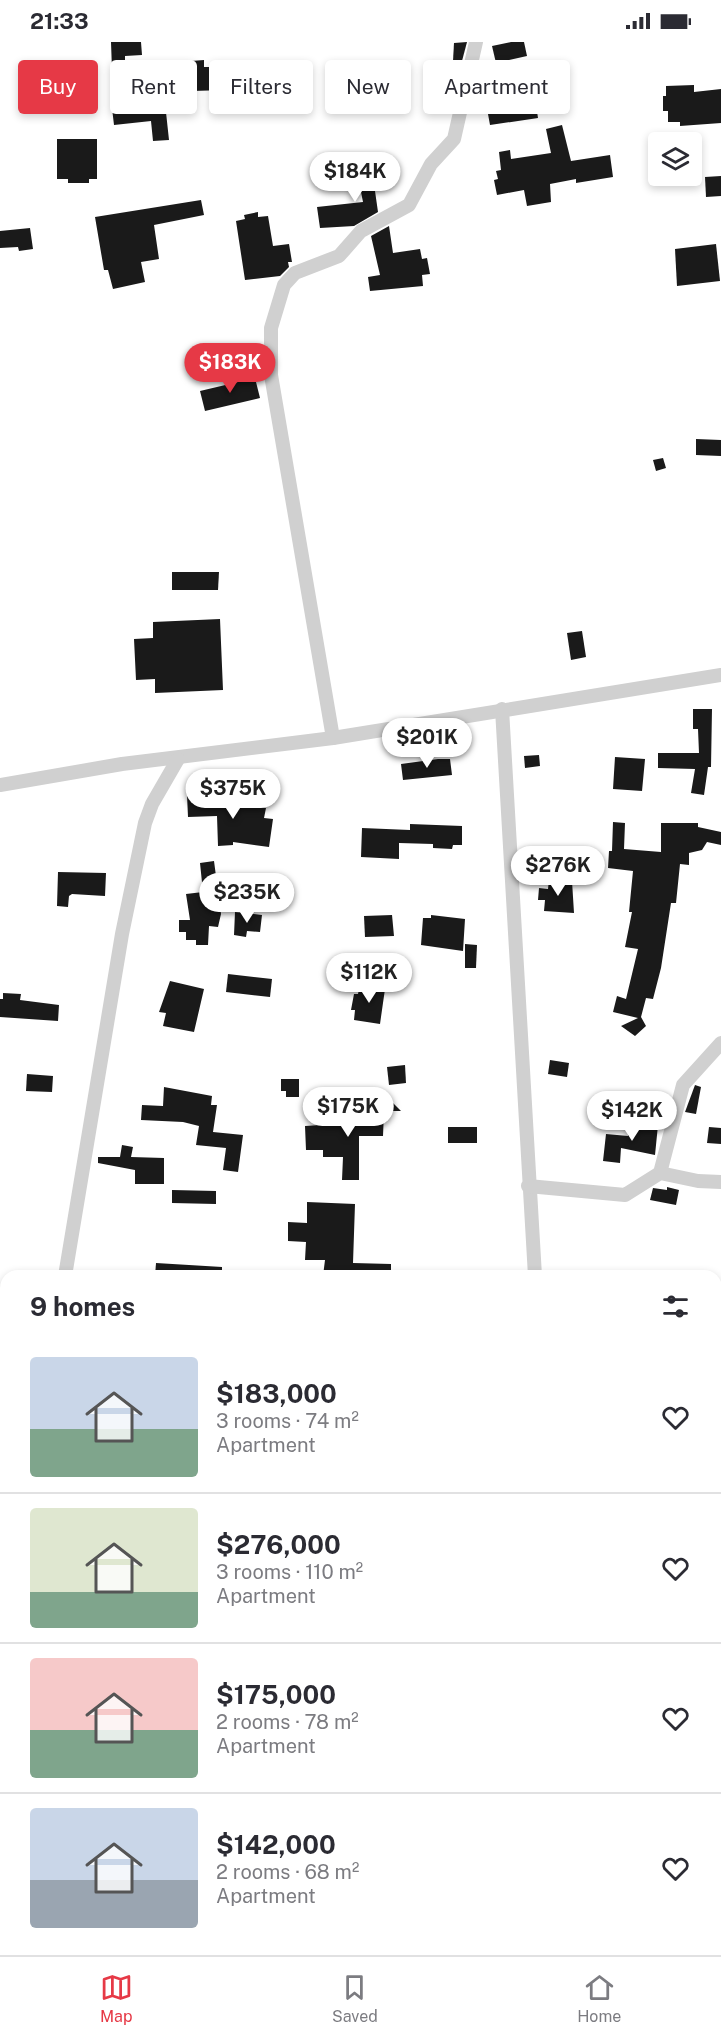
<!DOCTYPE html>
<meta charset="utf-8">
<style>
:root{--surface:#fff;--page:#f2f2f3;--text:#2b2b33;--muted:#7c7c81;--line:#e1e1e2;--accent:#e63946}
body{margin:0;font-family:"Public Sans",sans-serif;background:var(--page);color:var(--text);height:100vh;display:flex;flex-direction:column;font-size:22px;white-space:nowrap}
*{box-sizing:border-box;margin:0}
p{font-size:20px;color:var(--muted)}
.icon{flex:none;width:33px;height:33px;fill:none;stroke:currentColor;stroke-width:2;stroke-linecap:round;stroke-linejoin:round}
.map{position:relative;flex:1;overflow:hidden}
.panel{position:absolute;left:0px;top:1228px;width:722px;height:686px;display:flex;flex-direction:column;background:var(--surface);border-radius:18px 18px 0 0;box-shadow:0 3px 9px #0003}
.panel>*{flex:none}
.hud{position:absolute;left:18px;top:18px;width:686px;height:54px;display:flex;gap:12px}
.tools{position:absolute;left:648px;top:90px;display:grid;gap:12px}
.tools a{display:grid;place-items:center;width:54px;height:54px;border-radius:6px;background:var(--surface);box-shadow:0 3px 9px #0003;font-size:30px}
.price{position:absolute;translate:-50% -51px;padding:0 14px;border-radius:21px;background:#fff;color:#222;font-size:20px;line-height:39px;filter:drop-shadow(0 2px 3px #0008)}
.price::after{content:'';position:absolute;left:50%;top:36px;width:18px;height:14px;margin-left:-9px;background:inherit;clip-path:polygon(0 0,100% 0,50% 100%)}
.price.on{background:var(--accent);color:#fff}
ul{padding:0;list-style:none}
li{display:flex;align-items:center;gap:18px;height:150px;padding:0 30px}
li+li{border-top:2px solid var(--line)}
li span{display:grid;place-items:center;flex:none;width:168px;height:120px;border-radius:6px;color:#555}
li>.icon{margin-inline-start:auto}
span .icon{width:72px;height:72px;fill:#fffc;stroke-width:1}
li b{font-size:26px}
h2{display:flex;justify-content:space-between;align-items:center;height:72px;padding:0 30px;font-size:26px}
.tag{padding:0 21px;border-radius:6px;background:var(--surface);box-shadow:0 3px 9px #0003;font-size:21px;line-height:54px}
.tag.on{background:var(--accent);color:#fff}
.status{display:flex;justify-content:space-between;align-items:center;height:42px;padding:0 30px;background:var(--surface);direction:ltr}
.status svg{height:16px;fill:currentColor}
.menu{display:flex;justify-content:space-around;align-items:center;height:84px;border-top:2px solid var(--line);background:var(--surface);font-size:16px;color:var(--muted)}
.menu a{display:grid;justify-items:center;gap:3px}
.menu .on{color:var(--accent)}
.map>svg:first-child{display:block}
.building{fill:#1a1a1a}
.lines{fill:none;stroke-linecap:round;stroke-linejoin:round}
.path{stroke:#cdcdcd;stroke-width:2;stroke-dasharray:3 3;stroke-linecap:butt}
.street{stroke:#d0d0d0;stroke-width:14}
</style>
<div class="status"><b>21:33</b><svg viewBox="0 0 49 12"><path d="M0 12V9h3v3zM5 12V6h3v6zM10 12V3h3v9zM15 12V0h3v12zM26 1h20v11H26zM47 4h2v5h-2z"/></svg></div>
<div class="map">
<svg width="721" height="1913" viewBox="0 0 721 1913">
<rect width="100%" height="100%" fill="#fff"/>
<!-- building -->
<g class="building">
<path d="M111,0h30l1,13 -17,1v14h-13z"/>
<path d="M467,0l-5,19h-9l1,-18z"/>
<path d="M511,0h13l3,14 -31,7 -4,-17z"/>
<path d="M204,18v7h8v6h14v17l-34,1 -1,-30z"/>
<path d="M51,41h37v14l-37,1z"/>
<path d="M533,43l5,33 -48,7 -2,-11 7,-1v-22z"/>
<path d="M694,43v7l27,-3v34l-41,3v-4h-12v-11h-5v-15h3v-10z"/>
<path d="M165,61l4,37 -16,1 -2,-20 -37,4 -2,-17z"/>
<path d="M562,83l9,36 39,-6 3,22 -37,6v-4l-26,5 1,18 -24,4 -3,-16 -27,5 -3,-15 4,-1 -2,-8 5,-1 -2,-18 11,-2 1,9 40,-6 -5,-24z"/>
<path d="M57,97h40v40h-8v4h-21v-4h-11z"/>
<path d="M378,121l5,26 -8,2 3,21 -24,14 -34,2 -3,-21 46,-5 -5,-25 5,-1 -2,-10z"/>
<path d="M721,134v20l-15,1 -1,-20z"/>
<path d="M201,158l3,15 -50,10 5,34 -18,3 4,20 -32,7 -5,-19h-4l-9,-53z"/>
<path d="M258,170v5l10,-1 5,30 16,-2 3,18h-4l1,5 -9,9 -35,4 -9,-59 9,-2 -1,-4z"/>
<path d="M389,184l4,27 27,-4 2,10 5,-1 3,16 -8,1 1,11 -53,5 -2,-14 12,-2 -9,-39z"/>
<path d="M30,186l3,21 -14,2 -1,-4 -18,1v-17z"/>
<path d="M716,202l4,37 -43,5 -2,-37z"/>
<path d="M255,336l5,20 -55,13 -5,-20z"/>
<path d="M696,397l25,1v16l-25,-1z"/>
<path d="M663,416l3,10 -10,3 -3,-11z"/>
<path d="M172,530h47l-1,18h-46z"/>
<path d="M220,577l3,71 -68,3v-14l-19,1 -2,-41 19,-1v-16z"/>
<path d="M582,589l4,26 -15,3 -4,-27z"/>
<path d="M693,667h19l-1,58h-3l-4,28 -13,-2 4,-24 -37,-1v-15h41l-1,-24h-5z"/>
<path d="M539,713l1,11 -15,2 -1,-12z"/>
<path d="M615,715l30,2 -3,32 -29,-2z"/>
<path d="M438,717h12l2,16 -49,5 -2,-16z"/>
<path d="M232,752v10l34,4 -2,10 9,1 -4,28 -36,-5v3l-15,1 -1,-30 -29,1 -1,-22z"/>
<path d="M613,780l12,1 -1,26 37,3v-29h37v4l23,5v13l-14,-3 -5,8 -13,3v12l-9,-1 -4,39h-5l-10,65 -8,31 -7,-1 -5,19 5,9 -11,10 -14,-10 17,-8 -25,-6 4,-16 9,3 12,-50 -13,-2 7,-35h-3l4,-41 -25,-3 1,-17h3z"/>
<path d="M410,782l52,2v19h-9l-1,4 -19,-1v-4l-34,-1v16l-38,-2 1,-29 48,2z"/>
<path d="M214,819l7,53 -3,13 -9,-1 -1,19h-12v-5h-10v-8h-7v-12h11l-4,-26 17,-2 -3,-29z"/>
<path d="M58,830l48,1 -1,23 -33,-2 -3,2 -1,11 -11,-1z"/>
<path d="M549,838l23,1 2,32 -30,-2 1,-11h-7l1,-12 9,1z"/>
<path d="M235,870l27,3 -2,17 -13,-1 -1,6 -12,-2z"/>
<path d="M392,873l2,21 -29,1 -1,-21z"/>
<path d="M431,873l34,4 -2,32 -42,-6 2,-27h8z"/>
<path d="M465,902l12,1 -1,23h-11z"/>
<path d="M228,932l44,5 -2,18 -44,-5z"/>
<path d="M170,939l34,8 -10,43 -31,-6 3,-13 -7,-1z"/>
<path d="M360,943l25,4 -5,35 -26,-4 1,-10h-4l3,-16h4z"/>
<path d="M3,951l18,1 -1,6 39,5 -1,16 -58,-4v-18h3z"/>
<path d="M550,1018l19,3 -2,14 -19,-3z"/>
<path d="M405,1023l1,18 -17,2 -2,-18z"/>
<path d="M27,1032l26,2 -1,16 -26,-1z"/>
<path d="M281,1037h18v18h-13v-6h-5z"/>
<path d="M695,1043l6,2 -5,27 -11,-2z"/>
<path d="M164,1045l48,9 -1,9h6l-4,27 30,3 -5,37 -15,-2 3,-22 -30,-3 3,-19 -16,-4 -42,-2 1,-15 21,1z"/>
<path d="M385,1053l16,16h-17l-1,25h-24v44h-17l1,-23h-20v-7h-17l-1,-24 64,-4v-9z"/>
<path d="M636,1079l22,4 -3,30 -34,-7 -1,15 -17,-2 3,-27 22,2 2,-11 5,2z"/>
<rect x="448" y="1085" width="29" height="16"/>
<path d="M709,1085l12,1v16l-14,-1z"/>
<path d="M122,1103l11,2 -2,10 33,1v26h-29v-14l-37,-7v-6h22z"/>
<path d="M667,1145l12,3 -3,15 -26,-5 3,-12 14,2z"/>
<path d="M172,1148l44,1v13l-44,-1z"/>
<path d="M307,1160l48,2 -2,59 38,1v12h-68l2,-16h-20l1,-18 -18,-1v-19l19,1z"/>
<path d="M156,1221l66,4v9h-67z"/>
</g>
<g class="lines">
<!-- path -->
<path class="path" d="M555,1913v-5"/>
<!-- street -->
<g class="street">
<path d="M502,667l33,567"/>
<path d="M333,696l-62,-363v-47l13,-43 11,-12 44,-17 22,-25 48,-26 22,-41 23,-25 22,-97"/>
<path d="M0,743l122,-21 211,-26 388,-63"/>
<path d="M660,1131l23,-88 38,-42"/>
<path d="M528,1144l97,9 35,-22 38,8 23,1"/>
<path d="M65,1234l57,-342 23,-111 7,-19 26,-45"/>
<path d="M0,1466h6"/>
<path d="M716,1503h5"/>
<path d="M716,1669l5,1"/>
<path d="M68,1913l3,-5"/>
<path d="M227,1913l4,-5"/>
<path d="M436,1913l1,-5"/>
</g>
</g>
</svg>
<div class="tools">
<a><svg class="icon" aria-label="layers" viewBox="0 0 24 24"><path d="M12 4l9 5-9 5-9-5zM3 14l9 5 9-5"/></svg></a>
</div>
<b class="price" style="left:355px;top:161px">$184K</b>
<b class="price on" style="left:230px;top:352px">$183K</b>
<b class="price" style="left:427px;top:727px">$201K</b>
<b class="price" style="left:233px;top:778px">$375K</b>
<b class="price" style="left:558px;top:855px">$276K</b>
<b class="price" style="left:247px;top:882px">$235K</b>
<b class="price" style="left:369px;top:962px">$112K</b>
<b class="price" style="left:348px;top:1096px">$175K</b>
<b class="price" style="left:632px;top:1100px">$142K</b>
<div class="hud">
<a class="tag on">Buy</a>
<a class="tag">Rent</a>
<a class="tag">Filters</a>
<a class="tag">New</a>
<a class="tag">Apartment</a>
</div>
<section class="panel">
<h2>9 homes<svg class="icon" aria-label="filters" viewBox="0 0 24 24"><path d="M4 7h16M4 17h16"/><circle cx="9" cy="7" r="2"/><circle cx="15" cy="17" r="2"/></svg></h2>
<ul>
<li><span style="background:linear-gradient(#c9d6e8 60%,#7fa58c 0)"><svg class="icon" aria-label="home" viewBox="0 0 24 24"><path d="M3 11l9-7 9 7M6 9v11h12V9"/></svg></span><div><b>$183,000</b><p>3 rooms · 74 m²</p><p>Apartment</p></div><svg class="icon" aria-label="heart" viewBox="0 0 24 24"><path d="M12 20l-8-8c-3-5 5-10 8-4 3-6 11-1 8 4z"/></svg></li>
<li><span style="background:linear-gradient(#dfe7d0 70%,#7fa58c 0)"><svg class="icon" aria-label="home" viewBox="0 0 24 24"><path d="M3 11l9-7 9 7M6 9v11h12V9"/></svg></span><div><b>$276,000</b><p>3 rooms · 110 m²</p><p>Apartment</p></div><svg class="icon" aria-label="heart" viewBox="0 0 24 24"><path d="M12 20l-8-8c-3-5 5-10 8-4 3-6 11-1 8 4z"/></svg></li>
<li><span style="background:linear-gradient(#f6c9c9 60%,#7fa58c 0)"><svg class="icon" aria-label="home" viewBox="0 0 24 24"><path d="M3 11l9-7 9 7M6 9v11h12V9"/></svg></span><div><b>$175,000</b><p>2 rooms · 78 m²</p><p>Apartment</p></div><svg class="icon" aria-label="heart" viewBox="0 0 24 24"><path d="M12 20l-8-8c-3-5 5-10 8-4 3-6 11-1 8 4z"/></svg></li>
<li><span style="background:linear-gradient(#c9d6e8 60%,#9aa5b1 0)"><svg class="icon" aria-label="home" viewBox="0 0 24 24"><path d="M3 11l9-7 9 7M6 9v11h12V9"/></svg></span><div><b>$142,000</b><p>2 rooms · 68 m²</p><p>Apartment</p></div><svg class="icon" aria-label="heart" viewBox="0 0 24 24"><path d="M12 20l-8-8c-3-5 5-10 8-4 3-6 11-1 8 4z"/></svg></li>
</ul>
</section>
</div>
<nav class="menu">
<a class="on"><svg class="icon" aria-label="map" viewBox="0 0 24 24"><path d="M3 6l6-2 6 2 6-2v14l-6 2-6-2-6 2zM9 4v14M15 6v14"/></svg>Map</a>
<a><svg class="icon" aria-label="saved" viewBox="0 0 24 24"><path d="M7 4h10v16l-5-4-5 4z"/></svg>Saved</a>
<a><svg class="icon" aria-label="home" viewBox="0 0 24 24"><path d="M3 11l9-7 9 7M6 9v11h12V9"/></svg>Home</a>
</nav>
